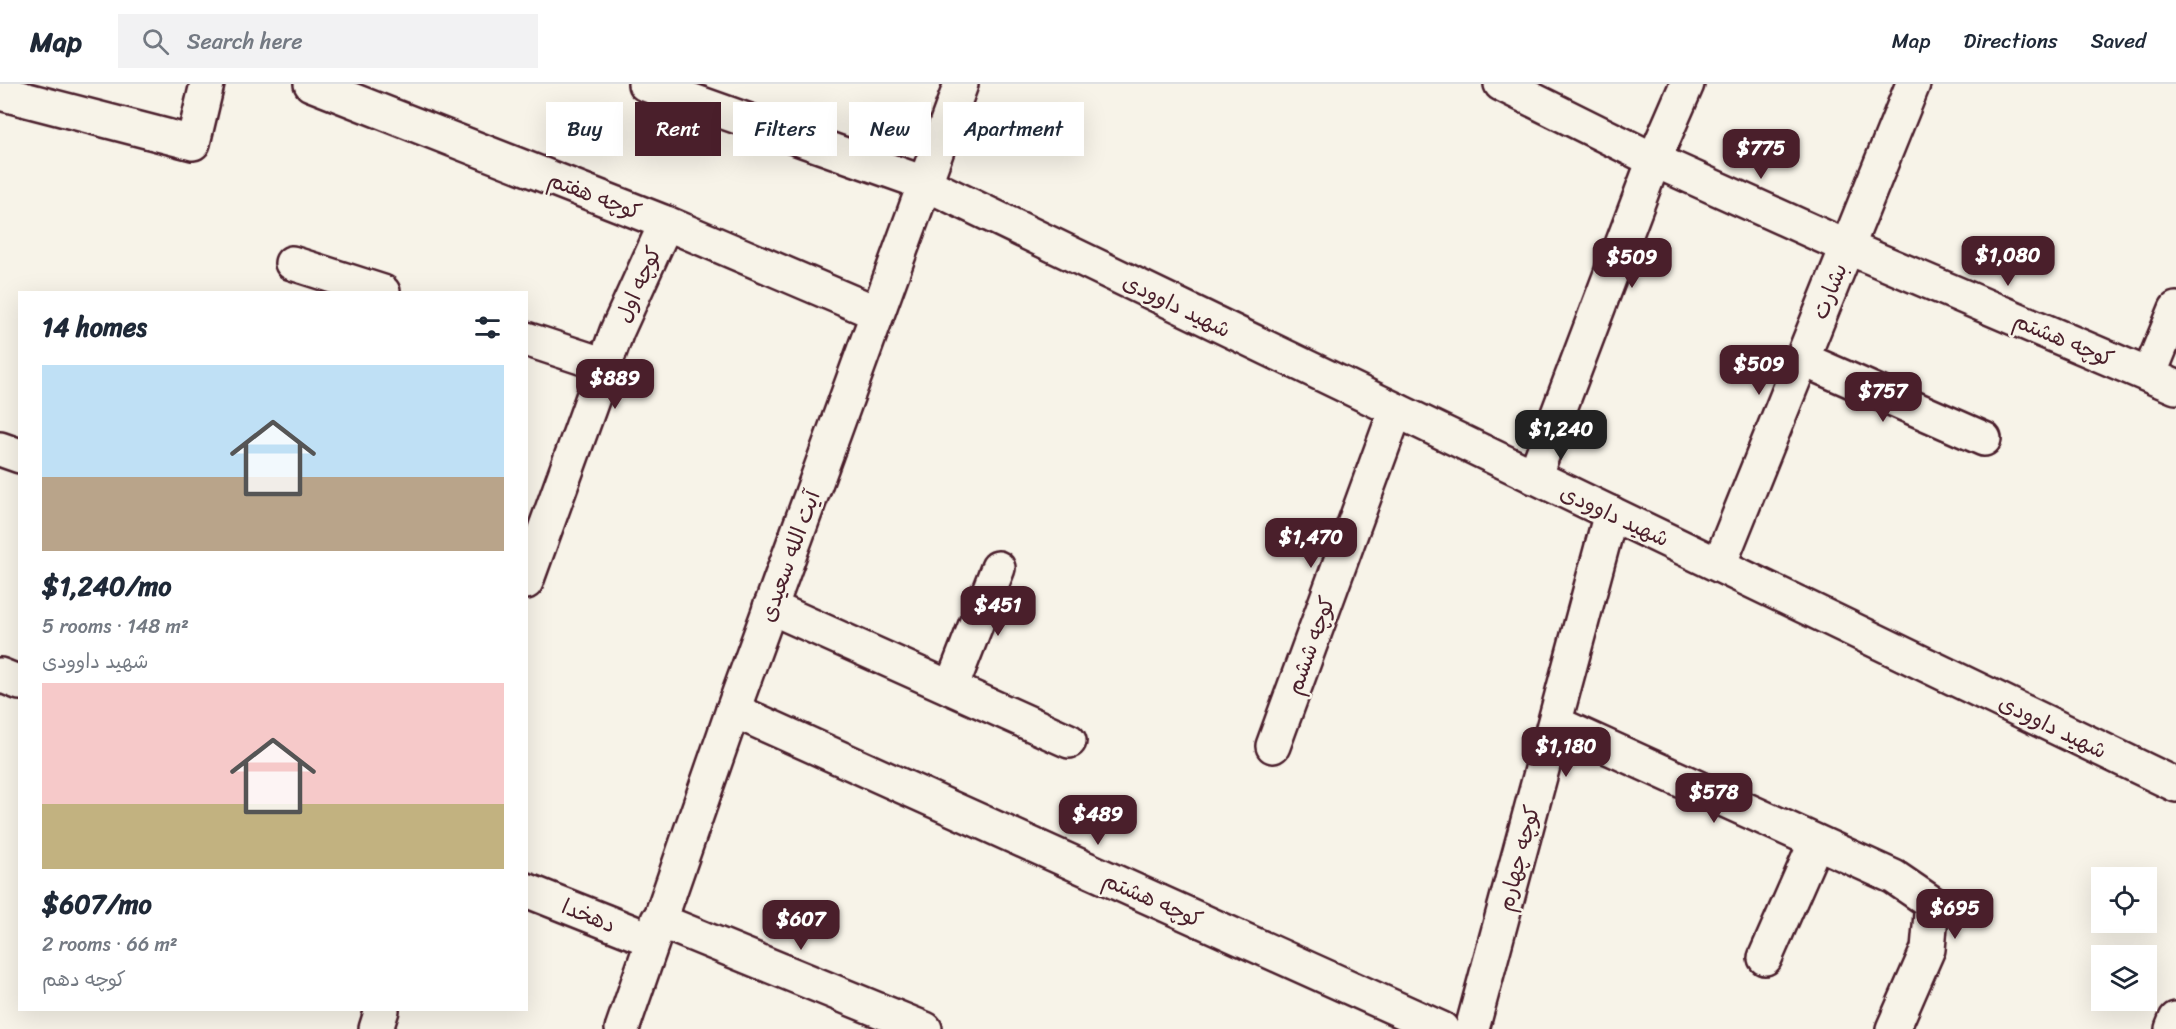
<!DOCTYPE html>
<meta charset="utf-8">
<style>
:root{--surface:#fff;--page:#f2f2f3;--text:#1f2937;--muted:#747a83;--line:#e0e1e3;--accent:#4a1f2b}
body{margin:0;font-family:Sriracha,"Playpen Sans Arabic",sans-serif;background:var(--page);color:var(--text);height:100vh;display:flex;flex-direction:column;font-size:22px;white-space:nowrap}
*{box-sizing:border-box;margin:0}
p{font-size:20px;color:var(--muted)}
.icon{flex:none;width:33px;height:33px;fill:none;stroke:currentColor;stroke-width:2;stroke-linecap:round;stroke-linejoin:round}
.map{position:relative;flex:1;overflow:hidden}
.panel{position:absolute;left:18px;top:207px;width:510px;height:720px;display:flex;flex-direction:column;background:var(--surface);border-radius:0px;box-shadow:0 6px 24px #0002}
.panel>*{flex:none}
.top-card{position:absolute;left:546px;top:18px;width:570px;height:54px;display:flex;gap:12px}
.buttons{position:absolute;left:2091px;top:783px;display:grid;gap:12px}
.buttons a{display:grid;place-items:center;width:66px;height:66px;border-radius:0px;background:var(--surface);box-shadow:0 6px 24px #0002;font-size:30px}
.price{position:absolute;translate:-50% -51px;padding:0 14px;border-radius:12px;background:var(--accent);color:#fff;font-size:20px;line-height:39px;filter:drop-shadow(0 2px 3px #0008)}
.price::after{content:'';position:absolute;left:50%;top:36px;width:18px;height:14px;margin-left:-9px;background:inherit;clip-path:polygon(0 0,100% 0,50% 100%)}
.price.on{background:#222;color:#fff}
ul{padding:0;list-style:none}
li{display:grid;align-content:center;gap:12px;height:318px;padding:0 24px}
li span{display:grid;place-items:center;height:186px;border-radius:0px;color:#555}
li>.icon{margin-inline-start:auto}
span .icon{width:108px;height:108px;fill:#fffc;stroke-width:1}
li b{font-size:26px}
h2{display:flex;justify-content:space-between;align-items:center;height:72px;padding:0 24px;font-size:26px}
.chip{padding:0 21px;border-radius:0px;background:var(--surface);box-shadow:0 6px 24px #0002;font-size:21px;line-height:54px}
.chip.on{background:var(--accent);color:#fff}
header{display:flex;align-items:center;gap:36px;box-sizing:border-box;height:84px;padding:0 30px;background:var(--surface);border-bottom:2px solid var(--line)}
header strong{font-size:28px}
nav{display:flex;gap:33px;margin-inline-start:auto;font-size:21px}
.search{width:420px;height:54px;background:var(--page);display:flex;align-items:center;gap:15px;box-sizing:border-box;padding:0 21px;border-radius:0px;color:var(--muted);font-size:22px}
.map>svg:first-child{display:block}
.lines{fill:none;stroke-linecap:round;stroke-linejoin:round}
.minor-casing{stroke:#4a1f2b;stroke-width:38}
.tertiary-casing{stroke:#4a1f2b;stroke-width:38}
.minor{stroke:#f7f3e8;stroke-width:33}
.tertiary{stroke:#f7f3e8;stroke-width:33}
.labels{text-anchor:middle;stroke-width:5;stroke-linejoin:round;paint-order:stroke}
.street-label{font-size:22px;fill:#4a1f2b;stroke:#f7f3e8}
</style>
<header>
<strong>Map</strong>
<div class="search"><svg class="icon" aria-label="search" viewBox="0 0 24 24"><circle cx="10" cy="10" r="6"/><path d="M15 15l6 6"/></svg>Search here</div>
<nav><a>Map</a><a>Directions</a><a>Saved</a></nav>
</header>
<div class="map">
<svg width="2176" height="945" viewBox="0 0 2176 945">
<rect width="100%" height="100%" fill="#f7f3e8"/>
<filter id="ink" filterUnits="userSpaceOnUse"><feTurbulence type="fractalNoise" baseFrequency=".0167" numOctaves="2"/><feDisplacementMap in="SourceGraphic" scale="12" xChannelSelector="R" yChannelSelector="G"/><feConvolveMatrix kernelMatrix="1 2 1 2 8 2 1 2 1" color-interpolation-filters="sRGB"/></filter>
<g filter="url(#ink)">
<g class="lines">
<!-- minor casing -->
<g class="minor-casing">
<g id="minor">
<path d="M311,0l355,139 211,90"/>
<path d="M645,0l279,99 1252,602"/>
<path d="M1501,0l153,76 193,87 329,140"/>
<path d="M0,9l193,50 14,-59"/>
<path d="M292,179l91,29"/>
<path d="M526,255l79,26"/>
<path d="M1802,275l182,80"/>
<path d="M2149,291l27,-66"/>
<path d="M0,365l20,7"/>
<path d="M1534,393l120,-317 33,-76"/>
<path d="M1719,481l194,-481"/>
<path d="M526,498l91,-251 49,-108"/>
<path d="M770,523l299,134"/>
<path d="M0,591l20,8"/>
<path d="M951,604l47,-120"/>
<path d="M733,626l709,319"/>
<path d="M1555,639l339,154 38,26 -4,46 -35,80"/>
<path d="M1273,662l123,-336"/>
<path d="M526,806l126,50"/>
<path d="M658,836l267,109"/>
<path d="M1765,874l51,-116"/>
<path d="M376,945l6,-19"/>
<path d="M1472,945l139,-516"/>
<path d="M2172,945l4,-10"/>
</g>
</g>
<!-- tertiary casing -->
<g class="tertiary-casing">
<path id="tertiary" d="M622,945l111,-319 228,-626"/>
</g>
<!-- minor -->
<use href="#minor" class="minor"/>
<!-- tertiary -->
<use href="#tertiary" class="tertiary"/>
</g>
</g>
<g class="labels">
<!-- street labels -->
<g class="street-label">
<text transform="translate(595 111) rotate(21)" y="8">کوچه هفتم</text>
<text transform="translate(638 200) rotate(-66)" y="8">کوچه اول</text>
<text transform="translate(1829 207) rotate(-68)" y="8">بشارت</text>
<text transform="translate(1177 221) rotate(26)" y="8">شهید داوودی</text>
<text transform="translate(2064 255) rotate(23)" y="8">کوچه هشتم</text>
<text transform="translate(1615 431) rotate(25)" y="8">شهید داوودی</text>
<text transform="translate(789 472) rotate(-70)" y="8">آیت الله سعیدی</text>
<text transform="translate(1310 561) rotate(-70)" y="8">کوچه ششم</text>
<text transform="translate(2053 642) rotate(26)" y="8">شهید داوودی</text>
<text transform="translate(1518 774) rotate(-75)" y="8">کوچه چهارم</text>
<text transform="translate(1153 815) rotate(24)" y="8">کوچه هشتم</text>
<text transform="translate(589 831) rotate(22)" y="8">دهخدا</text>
</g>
</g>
</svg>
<div class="buttons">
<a><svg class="icon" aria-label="locate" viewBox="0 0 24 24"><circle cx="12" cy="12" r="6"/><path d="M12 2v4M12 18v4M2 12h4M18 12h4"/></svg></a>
<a><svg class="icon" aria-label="layers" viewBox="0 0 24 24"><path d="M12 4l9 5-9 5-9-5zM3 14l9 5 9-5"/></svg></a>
</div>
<b class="price" style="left:1761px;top:96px">$775</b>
<b class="price" style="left:2008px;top:203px">$1,080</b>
<b class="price" style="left:1632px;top:205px">$509</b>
<b class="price" style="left:1759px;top:312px">$509</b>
<b class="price" style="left:615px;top:326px">$889</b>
<b class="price" style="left:1883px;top:339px">$757</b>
<b class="price on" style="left:1561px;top:377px">$1,240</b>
<b class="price" style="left:1311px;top:485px">$1,470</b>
<b class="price" style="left:998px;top:553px">$451</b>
<b class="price" style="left:1566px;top:694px">$1,180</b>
<b class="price" style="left:1714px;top:740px">$578</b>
<b class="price" style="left:1098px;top:762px">$489</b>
<b class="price" style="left:1955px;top:856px">$695</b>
<b class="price" style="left:801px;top:867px">$607</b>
<div class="top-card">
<a class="chip">Buy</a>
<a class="chip on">Rent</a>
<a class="chip">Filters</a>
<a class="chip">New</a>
<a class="chip">Apartment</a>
</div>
<section class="panel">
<h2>14 homes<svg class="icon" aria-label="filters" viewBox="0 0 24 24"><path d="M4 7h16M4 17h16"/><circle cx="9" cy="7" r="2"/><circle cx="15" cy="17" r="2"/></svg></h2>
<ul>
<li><span style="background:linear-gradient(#bfe0f5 60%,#b9a48a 0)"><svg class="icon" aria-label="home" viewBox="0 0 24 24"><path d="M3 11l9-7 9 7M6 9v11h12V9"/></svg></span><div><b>$1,240/mo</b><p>5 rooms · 148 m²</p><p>شهید داوودی</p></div></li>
<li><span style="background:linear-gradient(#f6c9c9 65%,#c2b280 0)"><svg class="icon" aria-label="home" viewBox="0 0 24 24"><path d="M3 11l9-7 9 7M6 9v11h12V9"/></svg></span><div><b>$607/mo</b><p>2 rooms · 66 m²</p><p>کوچه دهم</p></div></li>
</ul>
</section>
</div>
